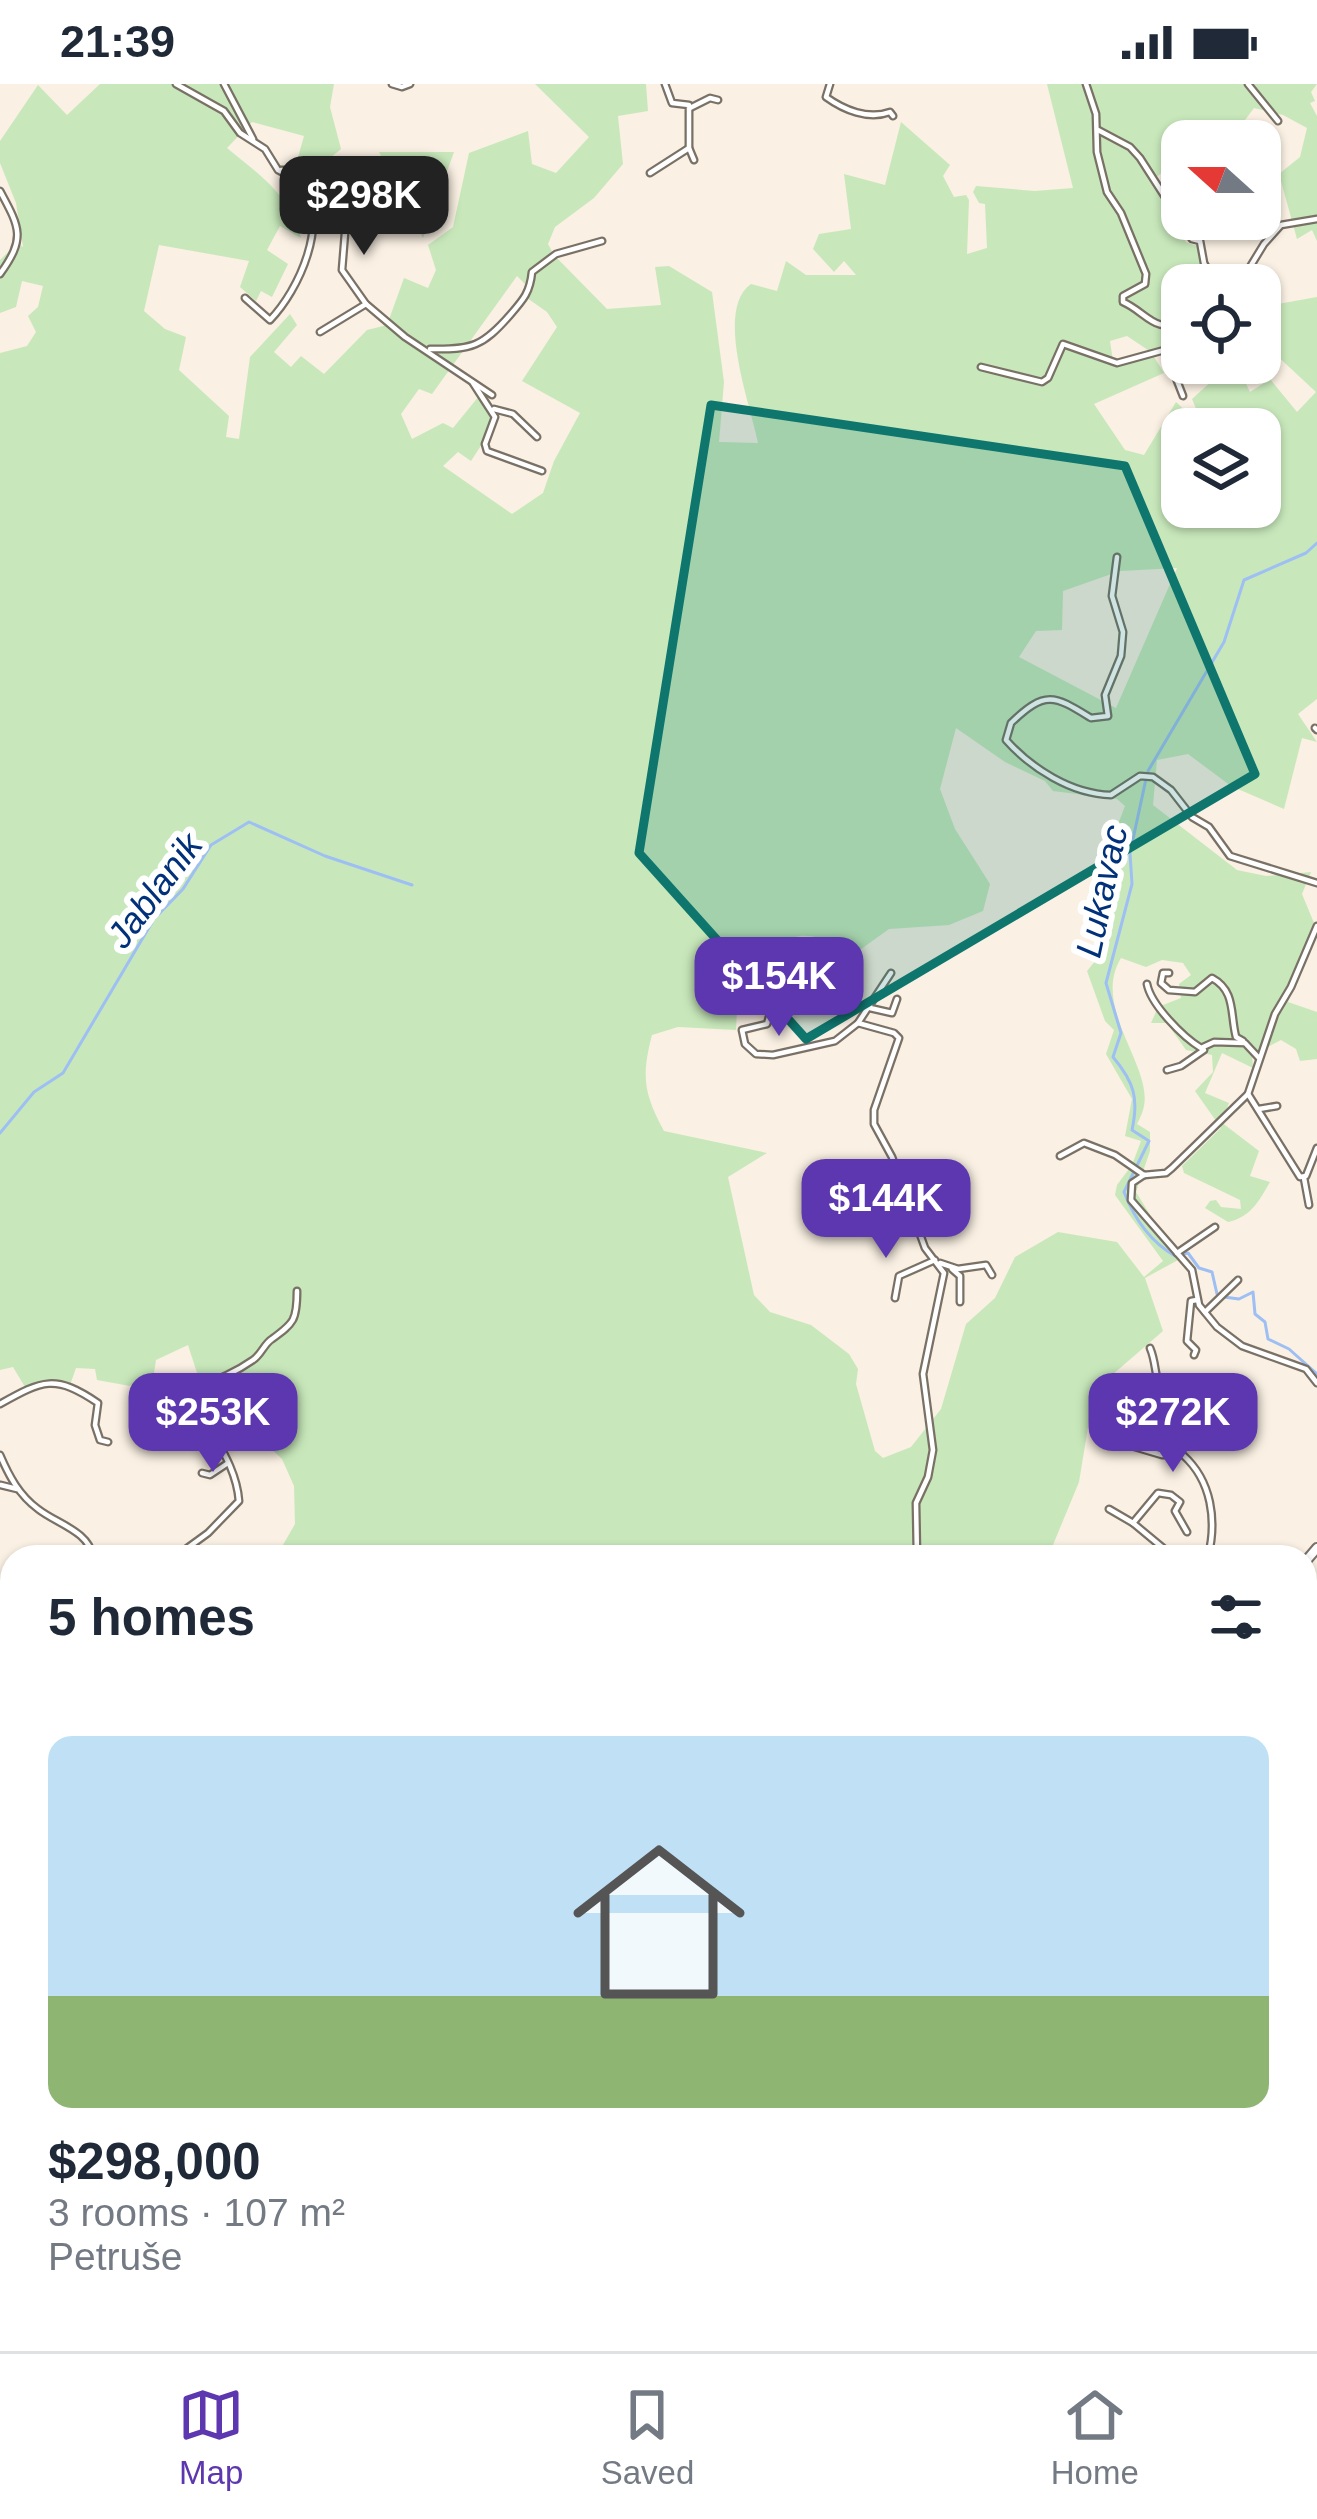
<!DOCTYPE html>
<meta charset="utf-8">
<style>
:root{--surface:#fff;--page:#f2f2f3;--text:#1f2937;--muted:#747a83;--line:#e0e1e3;--accent:#5c37af}
body{margin:0;font-family:Arial,sans-serif;background:var(--page);color:var(--text);height:100vh;display:flex;flex-direction:column;font-size:45px;white-space:nowrap}
*{box-sizing:border-box;margin:0}
p{font-size:39px;color:var(--muted)}
.icon{flex:none;width:66px;height:66px;fill:none;stroke:currentColor;stroke-width:2;stroke-linecap:round;stroke-linejoin:round}
.map{position:relative;flex:1;overflow:hidden}
.details{position:absolute;left:0px;top:1461px;width:1317px;height:807px;display:flex;flex-direction:column;background:var(--surface);border-radius:36px 36px 0 0;box-shadow:0 3px 9px #0004}
.details>*{flex:none}
.needle{width:78px;rotate:291deg}
.controls{position:absolute;left:1161px;top:36px;display:grid;gap:24px}
.controls a{display:grid;place-items:center;width:120px;height:120px;border-radius:24px;background:var(--surface);box-shadow:0 3px 9px #0004;font-size:60px}
.price{position:absolute;translate:-50% -102px;padding:0 27px;border-radius:24px;background:var(--accent);color:#fff;font-size:39px;line-height:78px;filter:drop-shadow(0 3px 6px #0008)}
.price::after{content:'';position:absolute;left:50%;top:72px;width:36px;height:27px;margin-left:-18px;background:inherit;clip-path:polygon(0 0,100% 0,50% 100%)}
.price.active{background:#222;color:#fff}
ul{padding:0;list-style:none}
li{display:grid;align-content:center;gap:24px;height:636px;padding:0 48px}
li+li{border-top:3px solid var(--line)}
li span{display:grid;place-items:center;height:372px;border-radius:24px;color:#555}
li>.icon{margin-inline-start:auto}
span .icon{width:216px;height:216px;fill:#fffc;stroke-width:1}
li b{font-size:51px}
h2{display:flex;justify-content:space-between;align-items:center;height:144px;padding:0 48px;font-size:51px}
.status{display:flex;justify-content:space-between;align-items:center;height:84px;padding:0 60px;background:var(--surface);direction:ltr}
.status svg{height:33px;fill:currentColor}
.tab-bar{display:flex;justify-content:space-around;align-items:center;height:168px;border-top:3px solid var(--line);background:var(--surface);font-size:33px;color:var(--muted)}
.tab-bar a{display:grid;justify-items:center;gap:6px}
.tab-bar .active{color:var(--accent)}
.map>svg:first-child{display:block}
.green{fill:#c8e8bb;fill-rule:evenodd}
.lines{fill:none;stroke-linecap:round;stroke-linejoin:round}
.stream{stroke:#9ebff3;stroke-width:3}
.minor-casing{stroke:#797166;stroke-width:9}
.tertiary-casing{stroke:#797166;stroke-width:12}
.secondary-casing{stroke:#797166;stroke-width:12}
.minor{stroke:#fff;stroke-width:4.5}
.tertiary{stroke:#fff;stroke-width:8}
.secondary{stroke:#f6d6d0;stroke-width:8}
.marked{fill:#0f766e;fill-opacity:0.2;stroke:#0f766e;stroke-width:9;stroke-linejoin:round}
.labels{text-anchor:middle;stroke-width:12;stroke-linejoin:round;paint-order:stroke}
.water-label{font-size:36px;font-style:italic;fill:#00317a;stroke:#fefffe}
</style>
<div class="status"><b>21:39</b><svg viewBox="0 0 49 12"><path d="M0 12V9h3v3zM5 12V6h3v6zM10 12V3h3v9zM15 12V0h3v12zM26 1h20v11H26zM47 4h2v5h-2z"/></svg></div>
<div class="map">
<svg width="1317" height="2267" viewBox="0 0 1317 2267">
<rect width="100%" height="100%" fill="#faf0e3"/>
<!-- green -->
<g class="green">
<path d="M100,0h234l-4,23 11,42 -21,17 -25,2 9,-32 -52,-14 -25,26c34,28 63,47 74,90l-21,-12 -13,24 21,14 -16,33 -11,-6 -5,10 -16,-14 9,-26 -90,-16 -15,66 21,18 21,8 -7,33 50,46 -3,21 13,2 11,-82 40,-43 7,11 -23,27 17,15 10,-11 23,18 43,-44 20,-5 17,-47 24,10 8,-18 -8,-25 25,-18 16,-74 59,-22 4,33 24,9 33,-36 -54,-53h111l2,27 -30,5 5,48 -29,34 -39,29 -7,17 6,11 53,54 54,-4 -6,-38 14,-1 43,26 12,90 -5,60 39,1c-7,-37 -44,-133 -7,-159l26,7 9,-30 20,14h50l-12,-14 -10,11 -21,-23 6,-15 32,-5 -7,-55 41,11 16,-63 49,43 -7,11 11,21 12,-2 3,5 -2,54 20,-6 -2,-44 -6,-1 -6,-11 3,-6 59,5 38,-3 -26,-104h270l-6,8 4,9 -5,2 7,13v125l-5,-11 -15,9 -18,-65 21,-17 7,-29 -24,-13 -29,-7 -12,16 8,17h-68v46v-7l-11,-14 -21,16 16,15 20,45 11,4 13,39h-28l-2,55 -29,12 -24,-16 -17,5 3,20 38,-9 13,21 -70,31 31,46 19,5 32,-53 14,13 7,-4 -5,-12 22,-20 8,4 6,-10 -5,-10h20l-2,10 9,19 20,-13 27,33 19,-20 -55,-51 17,-37 39,-7v402l-19,15 19,28 -15,-4 -18,71 -53,-23 -43,-32 -31,6 -4,45 84,65 29,6 45,-4 -9,22 12,29 -26,79 29,10v47l-17,2 -4,-12 -15,-9 -29,15 1,13 -31,-15 -17,40 24,10 -8,19 38,29 -9,25 20,6c-11,19 -19,35 -42,40l-23,-14 5,-7 6,-1 5,7 20,2 -1,-9 -56,-27 -2,-7 39,-38 -26,-37 18,-19 -1,-17 -26,-5 -19,-27h-16l7,-16 23,-9 -2,-14 12,-9 -8,-12 -21,-3 -16,7 -25,-9c-30,49 31,107 23,148 -1,6 -4,12 -7,18l13,8v19l-14,41 42,68 -33,18 18,53 -51,44 -5,35 -17,5 -11,67 -31,75h-772l19,-33 -1,-38 -12,-27 -14,-13 -50,-8 -30,-93 -32,15 -2,13 -14,4 -10,9 -33,-6 -2,-11 -19,-1 -7,20 -12,-6 -15,7 -4,-6 -13,4 -12,-20 -13,3v-1017l27,-7 9,-14 -8,-16 10,-9 5,-21 -21,-5 -6,26 -16,6v-53l17,-17 6,4 -7,-44 -16,-40v-22l38,-56 29,30zM517,192l12,12 -2,10 20,14 10,15 -35,54 58,32 -26,48 -11,32 -31,21 -69,-48 15,-14 13,9 13,-20 10,-26 -15,-19 -26,32 -10,-5 -31,16 -11,-25 18,-25 13,5zM1182,345h78v78h-78zM1177,484l-61,140 -97,-51 17,-26 26,-1 1,-39 57,-20zM956,644l49,34 40,19 8,10 64,8 8,7 -16,42 12,42 -15,26 -1,33 -18,22 18,50 9,9 -8,24 26,45 -7,37 16,5 -9,24 -15,20 -2,10 48,66 -19,16 -27,-35 -59,-10 -43,25 -20,41 -29,26 -25,85 -30,38 -28,11 -8,-7 -19,-67 2,-15 -9,-15 -38,-29 -41,-13 -16,-17 -26,-118 39,-24 -103,-22c-20,-37 -23,-54 -12,-96l26,-8 58,3 1,-19 30,1 31,-18 -16,-51c23,-17 51,0 75,9l32,-23 60,-4 34,-14 7,-27 -35,-55 -15,-40z"/>
<path d="M379,68h75l-31,86z"/>
<path d="M1305,1560l12,9v163l-12,15v-30l6,-7 -6,2v-66l9,-11 -9,-10z"/>
<path d="M1306,1821l8,9 3,-9v252l-12,3z"/>
<path d="M225,2256h146l-15,11h-139l12,-3z"/>
<path d="M450,2256h279v11h-248l-4,-7z"/>
</g>
<g class="lines">
<!-- stream -->
<g class="stream">
<path d="M1148,687l76,-129 20,-62 62,-27 11,-10"/>
<path d="M1146,695l-16,74 2,31 -26,99 15,50 -8,24c21,25 26,41 19,73l17,11 -25,51c10,26 27,50 51,64"/>
<path d="M0,1049l34,-41 29,-19 91,-154 29,-30 28,-44 38,-23 76,34 87,29"/>
<path d="M1183,1170l5,-1 11,15 13,4 5,22"/>
<path d="M1224,1213l15,2 14,-7 2,22 10,8 3,17 21,10 28,25"/>
<path d="M1305,1762l12,-17"/>
<path d="M6,2084l6,1"/>
</g>
<!-- minor casing -->
<g class="minor-casing">
<g id="minor">
<path d="M176,0l48,27 16,22 25,16 13,21 51,27 16,36 -3,37 24,34 39,33 87,58"/>
<path d="M224,0l29,55"/>
<path d="M392,0l10,3 8,-3"/>
<path d="M665,0l7,19 17,2v43l5,12"/>
<path d="M830,0l-4,13c18,13 42,23 64,15l3,4"/>
<path d="M1086,0l10,30 1,38 10,40 14,21 25,61 -1,10 -22,12v6c22,9 34,35 59,17"/>
<path d="M1248,0l30,37"/>
<path d="M690,24l20,-10 8,2"/>
<path d="M1098,46l32,17 10,11 52,81 8,2 4,22 12,22"/>
<path d="M281,86l49,1 40,-7"/>
<path d="M650,89l39,-25"/>
<path d="M0,107c20,37 26,47 0,83"/>
<path d="M1239,201l25,-41 17,-19 36,-6"/>
<path d="M245,214l25,22c29,-30 60,-98 32,-136"/>
<path d="M320,248l46,-28"/>
<path d="M430,265c42,1 53,-3 80,-34 14,-16 20,-23 22,-43l24,-18 46,-13"/>
<path d="M1182,274l-8,15 9,23"/>
<path d="M981,283l61,15 6,-4 15,-34 54,19 51,-14 14,-9"/>
<path d="M473,299l22,34 -10,27 2,7 55,20"/>
<path d="M494,325l19,5 24,23"/>
<path d="M1117,473l-5,39 11,36 -2,24 -16,39 3,21 -17,2c-36,-22 -45,-29 -80,5l-5,17c25,28 65,54 105,55l29,-19 13,1 18,13 21,27 17,10 21,29 87,27"/>
<path d="M1315,644l2,2"/>
<path d="M1169,889h-6l-2,10 8,7 26,2 17,-14c24,13 18,36 24,59l7,4"/>
<path d="M1147,900c4,21 36,53 54,64l13,-6 31,1 14,15"/>
<path d="M791,917l-22,16 -2,7 -25,6 3,14 11,10 17,1 62,-14 23,-18 33,-50"/>
<path d="M870,924l22,5 5,-14"/>
<path d="M858,939l36,10 5,5 -25,72v14l18,33 33,91 19,25 -21,101 10,76 -5,27 -12,26 1,54"/>
<path d="M1167,986l14,-4 23,-16"/>
<path d="M1248,1010l52,83 6,-1 11,-28"/>
<path d="M1259,1025l18,-3"/>
<path d="M1060,1072l24,-13 31,12 29,20"/>
<path d="M1144,1091l22,-2 6,-5 76,-74 27,-80 16,-27 26,-61"/>
<path d="M1144,1091l-12,8 -1,17 61,70 7,35 18,22 25,19 64,23 11,14"/>
<path d="M1304,1094l5,27"/>
<path d="M1177,1169l38,-26"/>
<path d="M940,1179l18,6 28,-4 6,10"/>
<path d="M952,1185l8,7v26"/>
<path d="M895,1214l4,-22 36,-16"/>
<path d="M1205,1228l33,-32"/>
<path d="M1150,1264c7,16 4,31 13,48 9,14 24,25 33,38l-15,11 -4,9"/>
<path d="M1194,1271l2,-5 -9,-9 4,-40 6,-1"/>
<path d="M0,1320c43,-24 55,-30 98,-1l-3,22 5,15 8,2"/>
<path d="M171,1331l38,16"/>
<path d="M1101,1353l61,18h21c29,26 34,66 25,102"/>
<path d="M0,1371c9,21 19,40 38,54 19,15 51,22 55,48"/>
<path d="M202,1389l8,2 18,-12"/>
<path d="M1,1401l16,4"/>
<path d="M1109,1425l24,14 41,34"/>
<path d="M1133,1439l25,-30 13,2 9,7 -5,9 12,21"/>
<path d="M175,1473l33,-24 31,-32c-3,-41 -34,-73 -47,-111 22,-9 41,-16 61,-30 8,-5 11,-16 19,-21 22,-16 25,-19 25,-48"/>
<path d="M0,1682l11,-10"/>
<path d="M1305,1708l12,-7"/>
<path d="M0,1730l12,-2"/>
<path d="M1305,2104l12,3"/>
<path d="M0,2216l12,-4"/>
<path d="M1311,2238l6,-7"/>
<path d="M1191,2256l1,11"/>
<path d="M133,2264l40,-1 7,-7"/>
<path d="M1032,2267l23,-11"/>
</g>
</g>
<!-- tertiary casing -->
<g class="tertiary-casing">
<g id="tertiary">
<path d="M1305,1478l12,-14"/>
<path d="M0,2056l12,-2"/>
<path d="M0,2260l5,7"/>
</g>
</g>
<!-- secondary casing -->
<g class="secondary-casing">
<g id="secondary">
<path d="M1305,2089l12,-7"/>
<path d="M877,2267l18,-11"/>
</g>
</g>
<!-- minor -->
<use href="#minor" class="minor"/>
<!-- tertiary -->
<use href="#tertiary" class="tertiary"/>
<!-- secondary -->
<use href="#secondary" class="secondary"/>
</g>
<!-- marked area -->
<path class="marked" d="M711,321l414,61 130,308 -449,265 -167,-186z"/>
<g class="labels">
<!-- water labels -->
<g class="water-label">
<text transform="translate(154 806) rotate(-53)" y="13">Jablanik</text>
<text transform="translate(1101 807) rotate(-78)" y="13">Lukavac</text>
</g>
</g>
</svg>
<div class="controls">
<a><svg class="needle" viewBox="-14 -14 28 28"><path d="M0-13l5 13h-10z" fill="#e53935"/><path d="M0 13l5-13h-10z" fill="#747a83"/></svg></a>
<a><svg class="icon" aria-label="locate" viewBox="0 0 24 24"><circle cx="12" cy="12" r="6"/><path d="M12 2v4M12 18v4M2 12h4M18 12h4"/></svg></a>
<a><svg class="icon" aria-label="layers" viewBox="0 0 24 24"><path d="M12 4l9 5-9 5-9-5zM3 14l9 5 9-5"/></svg></a>
</div>
<b class="price active" style="left:364px;top:174px">$298K</b>
<b class="price" style="left:779px;top:955px">$154K</b>
<b class="price" style="left:886px;top:1177px">$144K</b>
<b class="price" style="left:213px;top:1391px">$253K</b>
<b class="price" style="left:1173px;top:1391px">$272K</b>
<section class="details">
<h2>5 homes<svg class="icon" aria-label="filters" viewBox="0 0 24 24"><path d="M4 7h16M4 17h16"/><circle cx="9" cy="7" r="2"/><circle cx="15" cy="17" r="2"/></svg></h2>
<ul>
<li><span style="background:linear-gradient(#bfe0f5 70%,#8fb573 0)"><svg class="icon" aria-label="home" viewBox="0 0 24 24"><path d="M3 11l9-7 9 7M6 9v11h12V9"/></svg></span><div><b>$298,000</b><p>3 rooms · 107 m²</p><p>Petruše</p></div></li>
</ul>
</section>
</div>
<nav class="tab-bar">
<a class="active"><svg class="icon" aria-label="map" viewBox="0 0 24 24"><path d="M3 6l6-2 6 2 6-2v14l-6 2-6-2-6 2zM9 4v14M15 6v14"/></svg>Map</a>
<a><svg class="icon" aria-label="saved" viewBox="0 0 24 24"><path d="M7 4h10v16l-5-4-5 4z"/></svg>Saved</a>
<a><svg class="icon" aria-label="home" viewBox="0 0 24 24"><path d="M3 11l9-7 9 7M6 9v11h12V9"/></svg>Home</a>
</nav>
